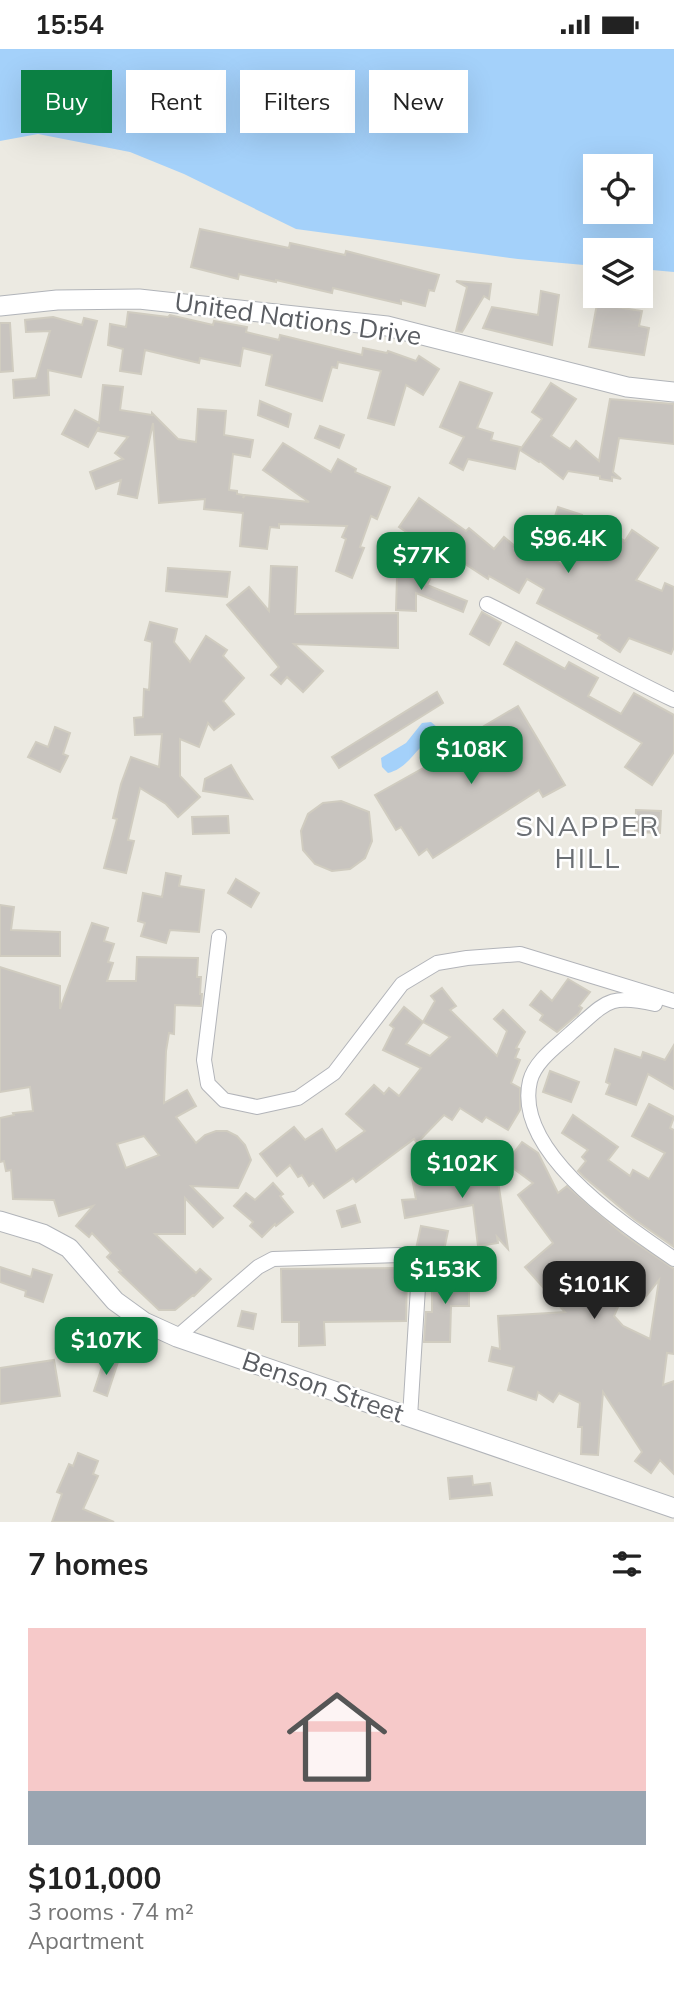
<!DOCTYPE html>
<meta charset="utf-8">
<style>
:root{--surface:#fff;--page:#f6f6f6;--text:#222;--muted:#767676;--line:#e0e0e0;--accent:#0b8043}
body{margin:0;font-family:Mulish,sans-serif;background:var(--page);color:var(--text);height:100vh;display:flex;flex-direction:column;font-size:26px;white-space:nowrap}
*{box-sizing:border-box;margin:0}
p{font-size:23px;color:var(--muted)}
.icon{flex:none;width:38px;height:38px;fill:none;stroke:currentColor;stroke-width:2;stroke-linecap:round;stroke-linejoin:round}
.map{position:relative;height:1473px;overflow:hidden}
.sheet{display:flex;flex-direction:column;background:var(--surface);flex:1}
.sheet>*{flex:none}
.top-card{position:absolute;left:21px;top:21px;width:634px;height:63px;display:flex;gap:14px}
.tools{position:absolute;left:583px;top:105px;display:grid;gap:14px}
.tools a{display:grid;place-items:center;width:70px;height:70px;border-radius:0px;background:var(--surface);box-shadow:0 7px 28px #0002;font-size:35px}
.price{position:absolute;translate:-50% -60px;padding:0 16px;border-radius:14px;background:var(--accent);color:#fff;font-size:23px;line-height:46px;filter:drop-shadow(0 2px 4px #0008)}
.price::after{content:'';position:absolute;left:50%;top:42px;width:21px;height:16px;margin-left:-10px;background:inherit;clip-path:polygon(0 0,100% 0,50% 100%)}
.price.current{background:#222;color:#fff}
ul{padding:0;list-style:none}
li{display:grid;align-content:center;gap:14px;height:371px;padding:0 28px}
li+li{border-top:2px solid var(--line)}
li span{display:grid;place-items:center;height:217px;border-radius:0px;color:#555}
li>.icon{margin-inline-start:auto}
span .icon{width:126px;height:126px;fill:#fffc;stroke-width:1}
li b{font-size:30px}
h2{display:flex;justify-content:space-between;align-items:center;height:84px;padding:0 28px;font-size:30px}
.tag{padding:0 24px;border-radius:0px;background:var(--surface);box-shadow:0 7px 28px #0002;font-size:24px;line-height:63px}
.tag.current{background:var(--accent);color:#fff}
.status{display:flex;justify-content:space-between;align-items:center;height:49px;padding:0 35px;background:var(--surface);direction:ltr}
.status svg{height:19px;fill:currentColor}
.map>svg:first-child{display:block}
.water{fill:#a4d1fa;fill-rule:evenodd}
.building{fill:#c8c4bf;stroke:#d0ccc0;stroke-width:2;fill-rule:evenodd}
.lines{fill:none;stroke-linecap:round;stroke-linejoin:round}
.street-casing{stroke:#b2b4b9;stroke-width:16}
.secondary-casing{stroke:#b1b4b9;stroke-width:21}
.street{stroke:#fff;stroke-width:14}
.secondary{stroke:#fff;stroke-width:19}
.labels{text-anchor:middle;stroke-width:5;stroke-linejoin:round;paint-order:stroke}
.street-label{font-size:26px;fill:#5a5d62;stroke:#fff}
.neighbourhood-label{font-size:28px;letter-spacing:2px;fill:#6b6f74;stroke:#fff}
</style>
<div class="status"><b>15:54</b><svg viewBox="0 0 49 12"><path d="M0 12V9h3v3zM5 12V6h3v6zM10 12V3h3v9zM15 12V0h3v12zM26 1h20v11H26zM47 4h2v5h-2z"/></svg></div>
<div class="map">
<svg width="674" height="1473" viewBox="0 0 674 1473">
<rect width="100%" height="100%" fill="#eceae2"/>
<!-- water -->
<g class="water">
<path d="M0,0h674v223l-33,-3 -1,-19h-45v16l-77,-7 -222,-30 -112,-55 -54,-22 -92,-18 -38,7zM595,117h45v46h-45z"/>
<path d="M431,673l6,5 -1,9c-5,4 -11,7 -15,11 -11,11 -17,22 -33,26l-6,-6 -1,-9 25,-15 16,-20z"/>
</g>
<!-- building -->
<g class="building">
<path d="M200,180l89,19 1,-5 55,12 1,-4 93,24 -5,16 -5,-1 -4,16 -24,-6v4l-68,-16 -1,5 -56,-13v2l-37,-8 -1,5 -47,-12z"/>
<path d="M456,232l35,3 -2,15 -5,-3 -22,36 -6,-1 11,-44z"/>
<path d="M541,242l18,4 -7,50 -69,-17 9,-21 46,8z"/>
<path d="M597,255l45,7 -3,15 10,2 -5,27 -55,-8z"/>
<path d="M128,263l40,5 2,-2 43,10 1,-4 33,6 -1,5 33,8 1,-5 82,20 1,-7 24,5 1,-2 28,10 3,-5 20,13 -16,26 -17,-10 -12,40 -26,-7 13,-47 -43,-9 -1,6 -5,-1 -10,34 -56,-16 6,-30 -29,-7 -3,18 -40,-8 -1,5 -54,-13 -4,24 -21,-3 3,-22 -15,-4 2,-21 16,3z"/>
<path d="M53,268l29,8 2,-7 13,3 -16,56 -33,-7 1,25 -35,3 -1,-18 23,-2 14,-47 -24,1 -1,-12z"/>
<path d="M0,274h10l3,48 -13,1z"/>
<path d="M460,333l32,11 -15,35 16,5 -2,7 29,7 -5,22 -47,-10 -5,11 -13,-7 14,-26 -24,-10z"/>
<path d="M551,334l25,16 -25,37 19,13 6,-8 23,20 11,-62 64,5v40l-55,-6 -6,34 8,7 -9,-2v4l-12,-2v-3l-32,-5 -5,8 -23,-18 -1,1 -19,-12 22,-31 -10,-7z"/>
<path d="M103,336l20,2 -3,23 32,5v-2l26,26 18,3 2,-33 28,2 -2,24 29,5 -3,17 -17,-3 -4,36 8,1v3l7,1 -1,3 2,-3 64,7 -46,-32 20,-27 48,29 7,-13 18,10 -1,3 35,15 -13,32 -6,-3 -11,31 4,1 -12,30 -16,-7 10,-32 -4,-2 5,-11 -68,-2v4l-9,-1 -3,22 -27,-3 3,-33 -39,-4 1,-10 -46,4 -6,-80 -16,75 -19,-4 3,-14 -25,9 -6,-17 33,-13 -8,-6 13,-16 -30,-6 1,-4 -11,20 -26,-13 13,-24 24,13z"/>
<path d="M260,352l31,13 -3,13 -30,-12z"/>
<path d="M320,377l24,9 -5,13 -24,-10z"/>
<path d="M419,449l47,33 3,-3 25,21 10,-12 18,15 5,-8 38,22 14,-24 -29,-10 8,-25 24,8 -1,3 44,23 7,-11 26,18 -22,32 26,11 3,-8 9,4v60l-3,7 -42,-16 -9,14 -22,-14 2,-3 -63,-32 7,-14 -17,-10 -8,14 -30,-17 -1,3 -26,-17 -3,4 -22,-19 -3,4 -35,-24z"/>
<path d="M404,516l26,14 -3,6 40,16 -4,11 -47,-19v18l-20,-1 1,-33z"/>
<path d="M271,517l26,1 -2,47 103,-1v35l-104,-4 29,27 -20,21 -16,-15 -6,7 -10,-9 8,-8 -52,-62 22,-18 20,24z"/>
<path d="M168,519l62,4 -3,25 -61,-6z"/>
<path d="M482,563l19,11 -12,22 -19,-11z"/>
<path d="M150,573l27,7 -3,13 16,20 16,-26 21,14 -4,6 21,22 -21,23 11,13 -20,16 -6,-7 -9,24 -19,-8v37l20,21 -22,20 -12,-13 -26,-16 -12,52 6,1 -8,32 -22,-5 13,-49 -4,-1 8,-34 10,-27 28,10 3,-33 -27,1 -1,-17 9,-1 1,-28 5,1 3,-48 -7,-2z"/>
<path d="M516,593l49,27 4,-7 29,16 -10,18 33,18 13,-21 40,22v37l-22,33 -27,-18 17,-24 -138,-79z"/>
<path d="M437,643l6,11 -104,65 -7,-11z"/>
<path d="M518,657l47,79 -22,12 -4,-7 -106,68 -6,-9 -8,6 -18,-28 -5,3 -21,-35 113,-63 -4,-6z"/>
<path d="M55,678l15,6 -7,21 5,2 -8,16 -32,-15 8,-15 12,5z"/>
<path d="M231,716l10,17 11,17 -49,-8 2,-12z"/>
<path d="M341,752l28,11 3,29 -7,17 -15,11 -18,2 -17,-7 -12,-14 -2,-19 7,-17 15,-11z"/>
<path d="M636,761l25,1 -1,22 -25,-1z"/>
<path d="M228,767l1,17 -36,1 -1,-17z"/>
<path d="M166,824l15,3 -2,10 25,4 -5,42 -29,-2 -4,13 -25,-7 4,-13 -7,-2 5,-28 19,4z"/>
<path d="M236,830l23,14 -8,14 -23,-14z"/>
<path d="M0,856l14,2 -3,23 49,2v24h-60z"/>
<path d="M92,874l16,5 -4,13 10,3 -6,18 5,1 -6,18h29l1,-24 61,1 -1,19h4l-1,17h2l-1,12 -26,-1 -1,29 -5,-1 -3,18 -2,52 23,-13 9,16 -20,11 20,26 9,-8 11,-4h11l10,5 8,9 6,15 -13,28 -47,-2 32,32 -10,9 -28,-29v36h-30l41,39 4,-4 11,10 -17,17 -1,-1 -18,15h-16l-40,-38 2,-1 -14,-14 4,-4 -19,-20 -3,4 -13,-11 17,-20 -34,10 -5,-16 -41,-1 -2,-29 -5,1 -2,-10 -4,1v-44l14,-3 -1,-2 20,-2 -3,-24 -30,5v-125l60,19v23zM144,1087l15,19 -33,13 -9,-24z"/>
<path d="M568,930l22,13 -11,14 3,2 -4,6 -21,18 -17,-12 3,-5 -13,-10 11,-14 11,10z"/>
<path d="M442,939l14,18 -6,4 47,46 10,-25 -13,-12 9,-9 22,22 -9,16 3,1 -4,9 5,2 -9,23 9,5v22l-12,20 -22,-13 -4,5 -22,-14 -8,12 -8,-5 -27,28 -3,-4 -58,43 -3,-4 -29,20 -11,-15 -4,3 -7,-11 -4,2 -8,-12 -13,11 -17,-22 34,-27 11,13 17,-11 14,22 29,-20 -19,-17 28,-29 10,9 5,-6 10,8 22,-28 -38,-18 11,-22 -4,-3 14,-18 19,15 12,-21 -4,-5zM423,973l27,15 -20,19 -24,-12z"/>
<path d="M674,996v44l-26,-15 -12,31 -30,-11 4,-10 -4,-2 9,-33 26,9 2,-6 22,8z"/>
<path d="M550,1022l29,11 -8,20 -28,-10z"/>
<path d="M649,1055l25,13 -4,11 4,2v117l-40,-28 -50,-42 -6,-6 8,-10 -4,-4 6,-7 -26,-17 11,-18 45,32 -10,13 22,16 3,-6 16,9 16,-26 -33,-17z"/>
<path d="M522,1093l16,11 20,40 9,-7 56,48 51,35v85l-7,-1 -4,32 11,-4v93l-14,-14 -9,13 -16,-12 7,-9 -39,-60 -5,63 -17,-1 1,-27h-4l2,-24 -21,-10 -6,9 -15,-10 -2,8 -28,-10 6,-23 -25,-6 3,-14 8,2 -2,-33 67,-4 -40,-45 28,-24 -35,-48 15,-12 -27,-20zM659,1231l-9,59 -27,-13 -9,-10 10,-23 15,12z"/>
<path d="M496,1118l12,82 -11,-12 1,6 -20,3 -5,-41 -68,13 -3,-18 14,-1 -4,-21 38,-8 1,4z"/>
<path d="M273,1134l10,11 -3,2 13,16 -17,14 -1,-2 -13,13 -12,-11 3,-4 -19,-16 12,-13 9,7z"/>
<path d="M355,1156l5,17 -18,5 -5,-16z"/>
<path d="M421,1177l27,5 -5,24 -27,-6z"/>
<path d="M0,1218l31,10 2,-8 19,6 -9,27 -18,-6 1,-5 -26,-9z"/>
<path d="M404,1219l3,1 -1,52 -82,1 1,23 -26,1v-24h-17l-1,-53z"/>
<path d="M432,1228h37v29h-18l-1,36h-26l2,-30h6z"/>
<path d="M242,1262l14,3 -3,15 -15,-3z"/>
<path d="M105,1309l13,4 -11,34 -13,-5z"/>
<path d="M54,1311l6,36 -60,8v-36z"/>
<path d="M78,1404l20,8 -5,13 5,2 -15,33 31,13h-62l10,-28 -5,-2 12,-28 4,2z"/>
<path d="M472,1427l1,9 17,-2 2,12 -42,4 -2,-21z"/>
</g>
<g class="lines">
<!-- street casing -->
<g class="street-casing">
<g id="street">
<path d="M487,555c63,31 124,66 187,96"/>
<path d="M219,888l-15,123 4,24 16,16 33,7 41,-9 36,-25 68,-89 35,-21 30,-5 53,-4 154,47"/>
<path d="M655,955c-48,-11 -49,-1 -84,29 -14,13 -36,28 -41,48 -17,71 95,144 144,178"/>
<path d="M177,1288l81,-70 15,-8 127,-4 14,7 5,9 -9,146"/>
</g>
</g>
<!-- secondary casing -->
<g class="secondary-casing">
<g id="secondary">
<path d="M0,257l57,-6 82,-1 248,27 240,61 47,5"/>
<path d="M0,1172l43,13 26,14 46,53 29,21 33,15 497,171"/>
</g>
</g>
<!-- street -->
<use href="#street" class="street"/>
<!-- secondary -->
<use href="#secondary" class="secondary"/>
</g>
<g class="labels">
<!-- street labels -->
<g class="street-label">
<text transform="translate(298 270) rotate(8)" y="9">United Nations Drive</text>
<text transform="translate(323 1338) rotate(19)" y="9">Benson Street</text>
</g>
<!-- neighbourhood labels -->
<g class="neighbourhood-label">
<text x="588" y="787">SNAPPER<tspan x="588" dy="32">HILL</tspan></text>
</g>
</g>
</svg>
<div class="tools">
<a><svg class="icon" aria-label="locate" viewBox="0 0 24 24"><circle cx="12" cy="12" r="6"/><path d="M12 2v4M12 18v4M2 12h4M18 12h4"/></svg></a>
<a><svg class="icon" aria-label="layers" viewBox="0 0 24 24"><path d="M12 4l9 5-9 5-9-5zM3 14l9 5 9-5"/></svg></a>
</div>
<b class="price" style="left:568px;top:526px">$96.4K</b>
<b class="price" style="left:421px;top:543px">$77K</b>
<b class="price" style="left:471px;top:737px">$108K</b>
<b class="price" style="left:462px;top:1151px">$102K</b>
<b class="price" style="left:445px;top:1257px">$153K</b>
<b class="price current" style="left:594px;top:1272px">$101K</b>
<b class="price" style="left:106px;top:1328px">$107K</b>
<div class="top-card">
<a class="tag current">Buy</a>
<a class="tag">Rent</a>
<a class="tag">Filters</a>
<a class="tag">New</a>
</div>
</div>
<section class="sheet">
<h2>7 homes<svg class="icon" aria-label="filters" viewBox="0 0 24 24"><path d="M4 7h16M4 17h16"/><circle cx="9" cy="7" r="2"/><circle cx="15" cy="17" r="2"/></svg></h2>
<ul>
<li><span style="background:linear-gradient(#f6c9c9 75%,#9aa5b1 0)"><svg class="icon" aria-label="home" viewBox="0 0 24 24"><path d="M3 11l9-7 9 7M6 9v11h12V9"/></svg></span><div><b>$101,000</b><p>3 rooms · 74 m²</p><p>Apartment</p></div></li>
</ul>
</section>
